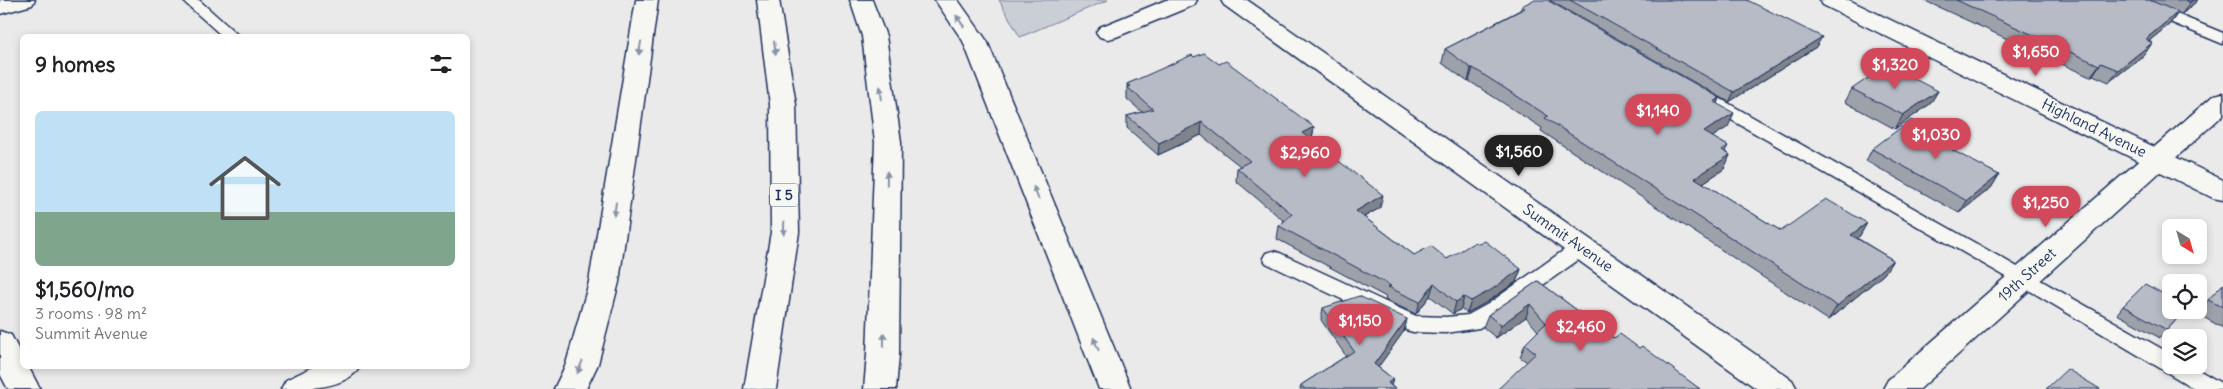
<!DOCTYPE html>
<meta charset="utf-8">
<style>
:root{--surface:#fff;--page:#f6f6f6;--text:#202124;--muted:#757577;--accent:#d1495b}
body{margin:0;font-family:Delius,sans-serif;background:var(--page);color:var(--text);height:100vh;display:flex;flex-direction:column;font-size:19px;white-space:nowrap}
*{box-sizing:border-box;margin:0}
p{font-size:16px;color:var(--muted)}
.icon{flex:none;width:28px;height:28px;fill:none;stroke:currentColor;stroke-width:2;stroke-linecap:round;stroke-linejoin:round}
.map{position:relative;flex:1;overflow:hidden}
.details{position:absolute;left:20px;top:34px;width:450px;height:335px;display:flex;flex-direction:column;background:var(--surface);border-radius:8px;box-shadow:0 2px 8px #0003}
.details>*{flex:none}
.needle{width:32px;rotate:143deg}
.controls{position:absolute;left:2162px;top:219px;display:grid;gap:10px}
.controls a{display:grid;place-items:center;width:45px;height:45px;border-radius:8px;background:var(--surface);box-shadow:0 2px 8px #0003;font-size:25px}
.price{position:absolute;translate:-50% -42px;padding:0 11px;border-radius:18px;background:var(--accent);color:#fff;font-size:16px;line-height:32px;filter:drop-shadow(0 1px 2px #0008)}
.price::after{content:'';position:absolute;left:50%;top:30px;width:15px;height:11px;margin-left:-8px;background:inherit;clip-path:polygon(0 0,100% 0,50% 100%)}
.price.current{background:#222;color:#fff}
ul{padding:0;list-style:none}
li{display:grid;align-content:center;gap:10px;height:265px;padding:0 15px}
li span{display:grid;place-items:center;height:155px;border-radius:8px;color:#555}
li>.icon{margin-inline-start:auto}
span .icon{width:90px;height:90px;fill:#fffc;stroke-width:1}
li b{font-size:21px}
h2{display:flex;justify-content:space-between;align-items:center;height:60px;padding:0 15px;font-size:21px}
.map>svg:first-child{display:block}
.green{fill:#caced5;stroke:#727e9a}
.lines{fill:none;stroke-linecap:round;stroke-linejoin:round}
.lane-casing{stroke:#1b2f5e;stroke-width:3}
.street-casing{stroke:#1b2f5e;stroke-width:3}
.secondary-casing{stroke:#1b2f5e;stroke-width:3}
.highway-casing{stroke:#1b2f5e;stroke-width:3}
.lane{fill:#f6f6f2;fill-rule:evenodd}
.street{fill:#f6f6f2;fill-rule:evenodd}
.secondary{fill:#f6f6f2;fill-rule:evenodd}
.highway{fill:#f6f6f2;fill-rule:evenodd}
.wall{fill:#9da1aa;stroke:#1b2f5e}
.shaded-wall{fill:#7f838b;stroke:#1b2f5e}
.building{fill:#b6bbc6;stroke:#1b2f5e}
.oneway{fill:#8892a8}
.labels{text-anchor:middle;stroke-width:4;stroke-linejoin:round;paint-order:stroke}
.shield{fill:#f6f6f2;stroke:#5d6b8a;stroke-width:1}
.shield-label{font-size:14px;font-weight:bold;fill:#1b2f5e}
.street-label{font-size:15px;fill:#1b2f5e;stroke:#f6f6f2}
</style>
<div class="map">
<svg width="2223" height="389" viewBox="0 0 2223 389">
<rect width="100%" height="100%" fill="#e9eae9"/>
<filter id="ink" filterUnits="userSpaceOnUse"><feTurbulence type="fractalNoise" baseFrequency=".02" numOctaves="2"/><feDisplacementMap in="SourceGraphic" scale="10" xChannelSelector="R" yChannelSelector="G"/><feConvolveMatrix kernelMatrix="1 2 1 2 8 2 1 2 1" color-interpolation-filters="sRGB"/></filter>
<g filter="url(#ink)">
<!-- green -->
<path class="green" d="M999,0h109l-88,37z"/>
<g class="lines">
<!-- lane casing -->
<g class="lane-casing">
<g id="lane">
<path d="M182,0h17l40,36h-17z"/>
<path d="M2121,0h21l81,33v11l-99,-41z"/>
<path d="M1713,97l6,1 452,256v11h19l31,18 2,6h-28l-178,-106 -310,-177 -3,-4 3,-4z"/>
<path d="M1581,241l7,2 3,5 -3,5 -86,61 -23,14 -33,5 -33,-1 -7,-2 -140,-67 -3,-5 3,-5 7,-2 7,2 136,63 30,1 22,-2 20,-11 86,-61z"/>
</g>
</g>
<!-- street casing -->
<g class="street-casing">
<g id="street">
<path d="M0,0h35l-3,5 -32,9z"/>
<path d="M1166,0h31l-3,5 -78,32 -8,2 -8,-2 -4,-5 4,-5z"/>
<path d="M1221,0h26l545,380 5,9h-40l-533,-384z"/>
<path d="M1820,0h29l374,180v20l-10,-2 -390,-193z"/>
<path d="M315,366h46c-15,23 -54,23 -80,23l5,-9z"/>
</g>
</g>
<!-- secondary casing -->
<g class="secondary-casing">
<g id="secondary">
<path d="M2223,93v22l-303,274h-37l5,-9 326,-285z"/>
<path d="M0,331l11,4 11,21v10h6l12,23h-32l-8,-15z"/>
</g>
</g>
<!-- highway casing -->
<g class="highway-casing">
<g id="highway">
<path d="M636,0h22l-39,282 -21,82 -12,25h-32l12,-25 23,-82z"/>
<path d="M757,0h22l17,105 3,127 -23,157h-32l27,-157 -1,-127z"/>
<path d="M850,0h22l14,36 15,106 -2,213 -3,34h-32l3,-34 8,-213 -13,-106z"/>
<path d="M935,0h23l29,41 144,348h-32l-136,-348z"/>
</g>
</g>
<!-- lane -->
<use href="#lane" class="lane"/>
<!-- street -->
<use href="#street" class="street"/>
<!-- secondary -->
<use href="#secondary" class="secondary"/>
<!-- highway -->
<use href="#highway" class="highway"/>
</g>
<!-- wall -->
<g class="wall">
<path d="M1549,0h198l69,47 -87,55z"/>
<path d="M1923,0h275l-16,14 -4,-1 -8,11 -21,17 3,2 -8,12 -35,27 -16,-7 -3,2z"/>
<path d="M1522,6l198,92 -2,6 10,23 -16,10 16,9 -3,5 5,4 -6,14 -21,14 78,48 86,-8 -8,14 -2,1 36,22 -9,14 -56,46 -287,-189 1,-3 -73,-47 -1,1 -26,-19 3,-14 75,-39z"/>
<path d="M1194,57l25,7 95,63 -2,12 -1,1 69,68 -16,9 50,38 33,4 32,-15 42,25 -5,13 -29,20 -20,11 -6,-4 -8,5 -23,-18 -14,18 -31,-14 1,-3 -109,-58 2,-13 5,-5 -48,-40 1,-13 3,-2 -39,-31 -43,20 -31,-27v-12l15,-4 -15,-13v-15z"/>
<path d="M1852,89l86,2 -8,13 -35,25 -50,-27z"/>
<path d="M1872,149l82,3 45,23 -8,13 -32,25 -93,-52z"/>
<path d="M1538,281l76,57 25,10 61,41 -173,-27 -7,-5 5,-13 13,-13 -12,-14 -30,21 -13,-11 5,-12z"/>
<path d="M2223,284v44l-27,-15z"/>
<path d="M2123,306l62,4 -25,28 -43,-24z"/>
<path d="M1323,308l84,11 -3,12 -26,36 15,12 -2,6 4,4h-95l1,-4 45,-29 -25,-36z"/>
</g>
<!-- shaded-wall -->
<g class="shaded-wall">
<path d="M2193,0h5l-16,14 8,-12z"/>
<path d="M2178,12l-8,12 -32,26 9,-12z"/>
<path d="M1822,37l-6,10 -87,55 5,-10z"/>
<path d="M2152,43l-8,12 -35,27 9,-12z"/>
<path d="M2101,63l-8,12 -3,2 9,-12z"/>
<path d="M1471,68h2l-4,13 -1,1z"/>
<path d="M1938,91l-8,13 -35,25 8,-14z"/>
<path d="M1720,98l-6,13v-9z"/>
<path d="M1734,113l-6,14 -30,19 6,-14z"/>
<path d="M1202,122l-1,13 -43,20 1,-12z"/>
<path d="M1314,127l-2,12 -12,7 2,-13z"/>
<path d="M1959,145l-8,12 1,-7z"/>
<path d="M1730,155l-6,14 -35,23 6,-14z"/>
<path d="M1999,175l-8,13 -32,25 8,-12z"/>
<path d="M1383,195l-3,13 -27,15 3,-12z"/>
<path d="M1867,223l-8,14 -16,12 8,-14z"/>
<path d="M1893,260l-9,14 -56,46 9,-14z"/>
<path d="M1521,269l-5,13 -29,20 -20,11 4,-12z"/>
<path d="M1434,283l-4,13 -14,18 4,-12z"/>
<path d="M1464,297l-3,12 -8,5 3,-12z"/>
<path d="M1530,304l-4,13 -30,21 5,-13z"/>
<path d="M1407,319l-3,12 -32,45 2,-12z"/>
<path d="M1393,379l-3,10 -2,-6z"/>
</g>
<!-- building -->
<g class="building">
<path d="M1533,0h14l173,98 -6,4 20,11 -30,19 24,14 -6,4 8,5 -35,23 86,53 45,-32 41,24 -16,12 42,25 -56,46 -292,-188 3,-2 -75,-48h-2l-26,-19 80,-41 -3,-2z"/>
<path d="M1570,0h177l75,37 -88,55z"/>
<path d="M1956,0h193l29,12 -31,26v2l5,3 -34,27 -17,-7 -2,2z"/>
<path d="M2185,0h8l-3,2z"/>
<path d="M1204,53l15,11 7,-3 88,66 -12,6 81,62 -27,16 58,44 17,-9 16,13 28,-17 4,2 6,-3 36,28 -30,21 -20,11 -7,-4 -8,5 -22,-19 -14,19 -32,-15 3,-1 -112,-60 13,-12 -55,-46 13,-7 -48,-39 -43,21 -32,-27 26,-7 -26,-22 3,-1 -3,-2 65,-29 2,2z"/>
<path d="M1887,65l51,26 -35,24 -51,-26z"/>
<path d="M1911,120l48,25 -7,5 47,25 -32,26 -95,-52z"/>
<path d="M1538,281l76,57 6,-4 19,14 3,-2 58,43h-202l38,-36 -11,-9 21,-21 -16,-19 -29,21 -13,-10z"/>
<path d="M2145,284l26,14v12h14l-18,20 -44,-24z"/>
<path d="M2223,284v23l-15,-7z"/>
<path d="M1359,296l48,23 -33,45 19,15 -5,4 7,6h-90l-4,-4 53,-34 -31,-43z"/>
<path d="M2067,369l33,20h-54z"/>
</g>
<!-- one-way arrows -->
<defs><path id="oneway-solid" d="M-6-.8H1V-3.2L6.5 0L1 3.2V.8H-6Z" transform="scale(1.25)"/></defs>
<g class="oneway">
<use href="#oneway-solid" transform="translate(960 21) rotate(-125)"/>
<use href="#oneway-solid" transform="translate(640 48) rotate(99)"/>
<use href="#oneway-solid" transform="translate(775 48) rotate(82)"/>
<use href="#oneway-solid" transform="translate(881 93) rotate(-97)"/>
<use href="#oneway-solid" transform="translate(887 178) rotate(-89)"/>
<use href="#oneway-solid" transform="translate(1036 193) rotate(-112)"/>
<use href="#oneway-solid" transform="translate(615 209) rotate(99)"/>
<use href="#oneway-solid" transform="translate(784 228) rotate(92)"/>
<use href="#oneway-solid" transform="translate(884 340) rotate(-89)"/>
<use href="#oneway-solid" transform="translate(1096 344) rotate(-112)"/>
<use href="#oneway-solid" transform="translate(580 367) rotate(112)"/>
</g>
</g>
<g class="labels">
<!-- shield labels -->
<rect class="shield" x="770" y="183.5" width="28" height="23" rx="4"/>
<g class="shield-label">
<text x="784" y="200">I 5</text>
</g>
<!-- street labels -->
<g class="street-label">
<text transform="translate(2094 128) rotate(26)" y="5">Highland Avenue</text>
<text transform="translate(1568 238) rotate(35)" y="5">Summit Avenue</text>
<text transform="translate(2027 275) rotate(-42)" y="5">19th Street</text>
</g>
</g>
</svg>
<div class="controls">
<a><svg class="needle" viewBox="-14 -14 28 28"><path d="M0-13l5 13h-10z" fill="#e53935"/><path d="M0 13l5-13h-10z" fill="#757577"/></svg></a>
<a><svg class="icon" aria-label="locate" viewBox="0 0 24 24"><circle cx="12" cy="12" r="6"/><path d="M12 2v4M12 18v4M2 12h4M18 12h4"/></svg></a>
<a><svg class="icon" aria-label="layers" viewBox="0 0 24 24"><path d="M12 4l9 5-9 5-9-5zM3 14l9 5 9-5"/></svg></a>
</div>
<b class="price" style="left:2036px;top:77px">$1,650</b>
<b class="price" style="left:1895px;top:90px">$1,320</b>
<b class="price" style="left:1658px;top:136px">$1,140</b>
<b class="price" style="left:1936px;top:160px">$1,030</b>
<b class="price current" style="left:1519px;top:177px">$1,560</b>
<b class="price" style="left:1305px;top:178px">$2,960</b>
<b class="price" style="left:2046px;top:228px">$1,250</b>
<b class="price" style="left:1360px;top:346px">$1,150</b>
<b class="price" style="left:1581px;top:352px">$2,460</b>
<section class="details">
<h2>9 homes<svg class="icon" aria-label="filters" viewBox="0 0 24 24"><path d="M4 7h16M4 17h16"/><circle cx="9" cy="7" r="2"/><circle cx="15" cy="17" r="2"/></svg></h2>
<ul>
<li><span style="background:linear-gradient(#bfe0f5 65%,#7fa58c 0)"><svg class="icon" aria-label="home" viewBox="0 0 24 24"><path d="M3 11l9-7 9 7M6 9v11h12V9"/></svg></span><div><b>$1,560/mo</b><p>3 rooms · 98 m²</p><p>Summit Avenue</p></div></li>
</ul>
</section>
</div>
